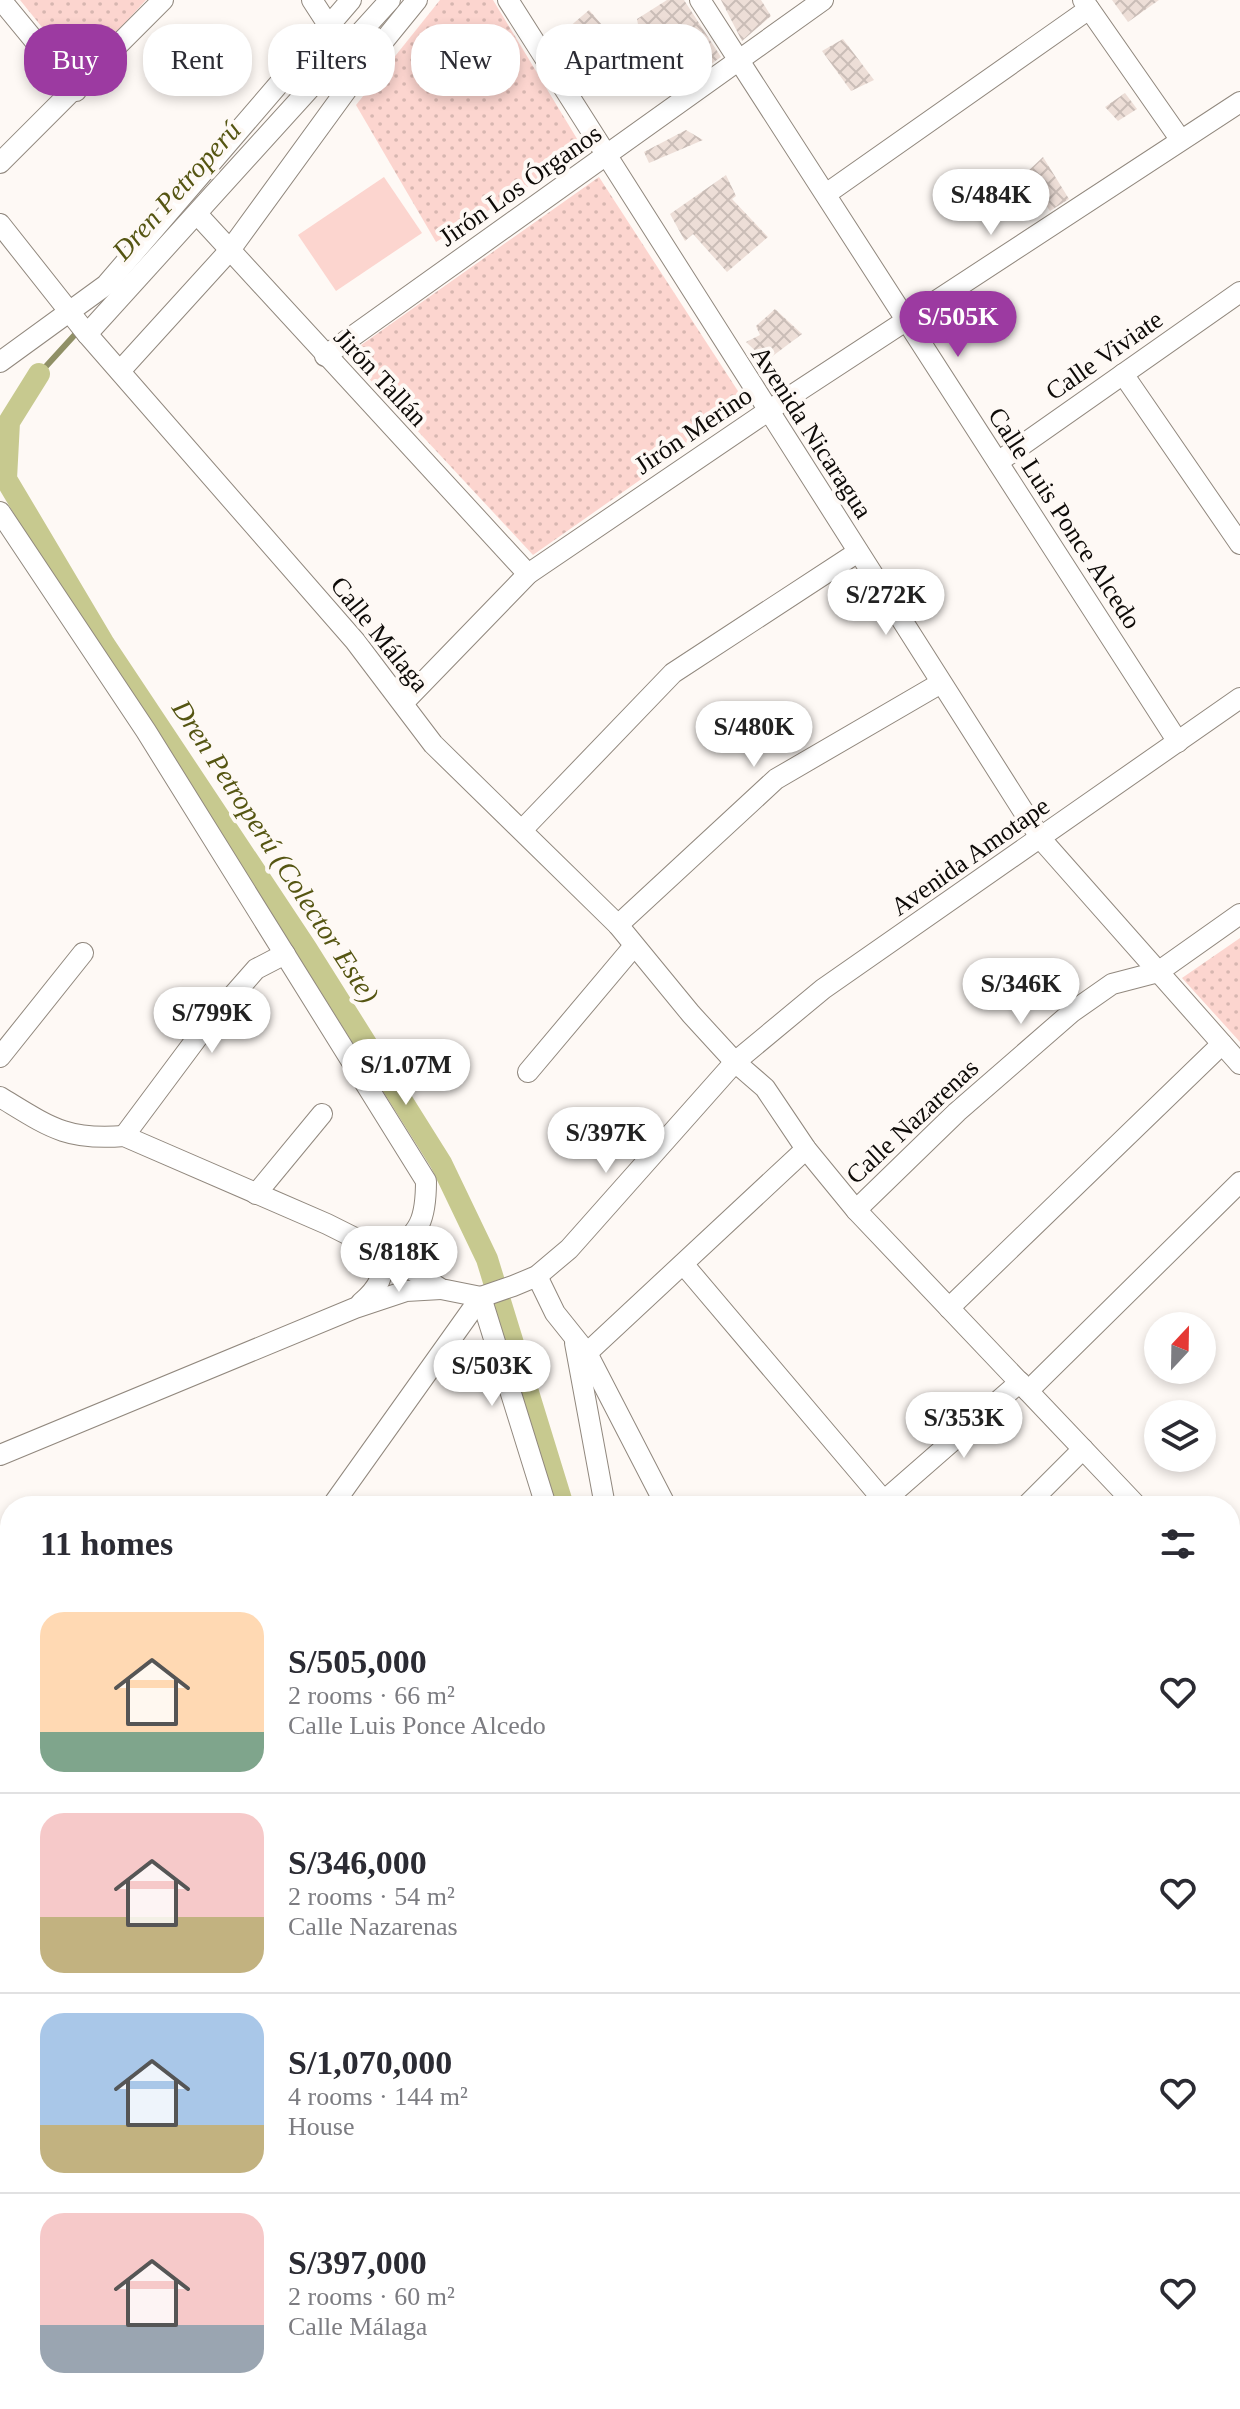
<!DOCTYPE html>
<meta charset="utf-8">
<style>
:root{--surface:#fff;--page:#f2f2f3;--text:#2b2b33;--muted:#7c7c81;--line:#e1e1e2;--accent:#9c3aa1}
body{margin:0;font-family:"Times New Roman",serif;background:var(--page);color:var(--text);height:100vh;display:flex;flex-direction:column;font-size:30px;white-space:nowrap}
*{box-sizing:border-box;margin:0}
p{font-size:26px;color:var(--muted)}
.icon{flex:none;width:44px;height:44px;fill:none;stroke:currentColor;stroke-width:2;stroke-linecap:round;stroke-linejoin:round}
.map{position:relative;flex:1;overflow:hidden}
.side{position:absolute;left:0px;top:1496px;width:1240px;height:914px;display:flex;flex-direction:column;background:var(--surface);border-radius:32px 32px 0 0;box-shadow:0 4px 12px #0003}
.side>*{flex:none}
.hud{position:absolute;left:24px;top:24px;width:800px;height:72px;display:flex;gap:16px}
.needle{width:52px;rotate:22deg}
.buttons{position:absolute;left:1144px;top:1312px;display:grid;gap:16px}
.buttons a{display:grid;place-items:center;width:72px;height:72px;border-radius:50%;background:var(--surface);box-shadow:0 4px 12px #0003;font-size:40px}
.price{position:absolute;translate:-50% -68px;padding:0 18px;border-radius:28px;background:#fff;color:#222;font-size:26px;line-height:52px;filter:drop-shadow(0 2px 4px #0008)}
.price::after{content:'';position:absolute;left:50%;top:48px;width:24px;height:18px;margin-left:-12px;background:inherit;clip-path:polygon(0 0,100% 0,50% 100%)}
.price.active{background:var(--accent);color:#fff}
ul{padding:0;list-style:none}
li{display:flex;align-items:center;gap:24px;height:200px;padding:0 40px}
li+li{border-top:2px solid var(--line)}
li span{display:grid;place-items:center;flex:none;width:224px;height:160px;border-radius:24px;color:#555}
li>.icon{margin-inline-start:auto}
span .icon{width:96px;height:96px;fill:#fffc;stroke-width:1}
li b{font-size:34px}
h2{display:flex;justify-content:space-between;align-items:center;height:96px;padding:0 40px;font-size:34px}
.chip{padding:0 28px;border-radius:32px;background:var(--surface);box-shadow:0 4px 12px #0003;font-size:28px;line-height:72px}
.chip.active{background:var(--accent);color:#fff}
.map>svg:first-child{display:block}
.grass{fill:#fcd5cf}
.forest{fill:url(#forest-firs)}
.park{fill:url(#park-dots)}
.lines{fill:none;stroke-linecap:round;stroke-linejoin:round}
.stream{stroke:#909066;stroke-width:6}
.canal{stroke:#c7c98f;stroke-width:22}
.building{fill:url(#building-cross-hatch)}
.minor-casing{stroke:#91887e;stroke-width:22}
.minor{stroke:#fff;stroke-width:20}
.labels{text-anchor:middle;stroke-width:8;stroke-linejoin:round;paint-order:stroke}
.street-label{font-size:26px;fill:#0e0b08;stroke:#fef9f5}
.water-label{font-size:28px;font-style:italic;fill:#555512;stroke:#fef9f5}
</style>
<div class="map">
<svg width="1240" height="2409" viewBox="0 0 1240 2409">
<defs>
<pattern id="forest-firs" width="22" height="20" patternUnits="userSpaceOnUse" patternTransform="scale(2)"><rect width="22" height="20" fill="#f5b3ab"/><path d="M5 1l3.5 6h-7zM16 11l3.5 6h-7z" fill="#d19992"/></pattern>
<pattern id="park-dots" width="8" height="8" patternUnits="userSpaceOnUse" patternTransform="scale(2)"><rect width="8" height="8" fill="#fcd5cf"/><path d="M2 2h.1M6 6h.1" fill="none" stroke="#d7b6b0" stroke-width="1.8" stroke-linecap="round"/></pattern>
<pattern id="building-cross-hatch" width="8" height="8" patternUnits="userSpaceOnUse" patternTransform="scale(2)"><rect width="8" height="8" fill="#edded7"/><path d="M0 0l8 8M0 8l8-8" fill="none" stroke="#cabdb7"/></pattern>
</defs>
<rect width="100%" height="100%" fill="#fef9f5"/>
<!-- grass -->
<path class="grass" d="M384,177l38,56 -86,58 -38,-56z"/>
<!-- forest -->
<g class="forest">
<path d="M0,1848l10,2v187l-10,13z"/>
<path d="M0,2205l10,36v159h31l-7,9h-34z"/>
</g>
<!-- park -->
<g class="park">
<path d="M20,0h126l-67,73z"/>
<path d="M440,0h53l92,152 -149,90 -80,-137z"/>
<path d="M599,177l148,228 -214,150 -186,-200z"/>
<path d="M1240,938v104l-58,-64z"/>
</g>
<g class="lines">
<!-- stream -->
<path class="stream" d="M39,374l41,-45"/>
<!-- canal -->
<g class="canal">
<path d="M39,374l-30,48 -3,57 98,165 202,304 135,215 46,96 76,247"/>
<path d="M466,2409l4,-9"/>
</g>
</g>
<!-- building -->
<g class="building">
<path d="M667,0h17l37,57 -45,32 -21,-47 -12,9 -6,-32z"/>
<path d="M721,0h40l10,16 -29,25z"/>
<path d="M1112,0h47l-31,22z"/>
<path d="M589,10l20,23 -27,14 -14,-19z"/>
<path d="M843,39l31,41 -23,11 -29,-40z"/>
<path d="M1125,93l12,16 -19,12 -13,-14z"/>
<path d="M686,130l17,10 -54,23 -5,-11z"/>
<path d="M1043,157l26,42 -19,12 -25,-37z"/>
<path d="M726,175l10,21 -4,3 36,38 -41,35 -34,-38 -8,7 -15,-27z"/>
<path d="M775,309l27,25 -36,27 -20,-19 14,-7 -4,-9z"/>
</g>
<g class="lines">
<!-- minor casing -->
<g class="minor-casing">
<g id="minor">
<path d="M1,0l75,91"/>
<path d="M312,0l22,34"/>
<path d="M508,0l533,839 199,225"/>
<path d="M700,0l478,742"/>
<path d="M1083,0l97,139"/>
<path d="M0,163l163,-163"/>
<path d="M826,194l263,-185"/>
<path d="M197,214l331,360"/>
<path d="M0,224l87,110 268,307 78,103 185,181 73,89 44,48 30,26 41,61 50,61 281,296"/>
<path d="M87,334l303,-334"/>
<path d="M325,356l498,-356"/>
<path d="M0,362l106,-77 245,-285"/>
<path d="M120,371l110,-121 139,-191 48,-59"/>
<path d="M1123,374l117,170"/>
<path d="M998,462l242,-170"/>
<path d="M0,512l146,219 280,450c0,40 -6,49 -35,75"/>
<path d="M404,702l124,-128 240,-163 472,-309"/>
<path d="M523,829l150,-156 185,-121"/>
<path d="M618,925l158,-146 165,-96"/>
<path d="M0,1057l83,-104"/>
<path d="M528,1072l106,-126"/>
<path d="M0,1097c48,29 66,44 124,39l203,88 64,32 50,33 40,8 32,-11 24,-10 32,-27 166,-187 88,-73 417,-291"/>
<path d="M124,1136l82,-110 50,-57 29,-15"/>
<path d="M256,1194l66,-80"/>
<path d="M856,1210l101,-98 115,-100 40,-28 46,-12 82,-58"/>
<path d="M684,1265l200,236"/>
<path d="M537,1276l18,37 32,40 79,153"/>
<path d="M481,1297l65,209"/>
<path d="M361,1303c18,-15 24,-28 22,-51"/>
<path d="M949,1308l273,-264"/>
<path d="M575,1343l30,163"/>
<path d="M587,1353l219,-204"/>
<path d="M1028,1391l212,-209"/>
<path d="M0,1455l355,-147 51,-17 35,-2"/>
<path d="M332,1506l149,-209"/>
<path d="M878,1506l142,-124"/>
<path d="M1026,1506l57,-57"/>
<path d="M1230,1604l10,10"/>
<path d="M85,2409l1,-9"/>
<path d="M433,2409l4,-9"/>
<path d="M512,2409l4,-9"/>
</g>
</g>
<!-- minor -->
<use href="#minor" class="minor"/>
</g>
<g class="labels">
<!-- street labels -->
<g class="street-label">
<text transform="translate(520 185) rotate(-35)" y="9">Jirón Los Órganos</text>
<text transform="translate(1104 355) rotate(-35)" y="9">Calle Viviate</text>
<text transform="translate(381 377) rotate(47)" y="9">Jirón Tallán</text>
<text transform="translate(693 430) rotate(-34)" y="9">Jirón Merino</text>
<text transform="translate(812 432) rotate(57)" y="9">Avenida Nicaragua</text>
<text transform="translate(1065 518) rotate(57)" y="9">Calle Luis Ponce Alcedo</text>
<text transform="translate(380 634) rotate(51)" y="9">Calle Málaga</text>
<text transform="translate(970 856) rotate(-35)" y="9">Avenida Amotape</text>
<text transform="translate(912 1121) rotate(-43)" y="9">Calle Nazarenas</text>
</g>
<!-- water labels -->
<g class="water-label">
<text transform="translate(176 190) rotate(-48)" y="10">Dren Petroperú</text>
<text transform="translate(276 851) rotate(57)" y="10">Dren Petroperú (Colector Este)</text>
</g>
</g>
</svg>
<div class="buttons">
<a><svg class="needle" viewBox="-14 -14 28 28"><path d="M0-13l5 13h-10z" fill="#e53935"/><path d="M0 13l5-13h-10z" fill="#7c7c81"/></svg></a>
<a><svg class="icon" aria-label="layers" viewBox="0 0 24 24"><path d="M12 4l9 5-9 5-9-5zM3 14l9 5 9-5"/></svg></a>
</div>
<b class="price" style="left:991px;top:237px">S/484K</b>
<b class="price active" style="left:958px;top:359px">S/505K</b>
<b class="price" style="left:886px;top:637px">S/272K</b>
<b class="price" style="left:754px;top:769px">S/480K</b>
<b class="price" style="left:1021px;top:1026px">S/346K</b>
<b class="price" style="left:212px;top:1055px">S/799K</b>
<b class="price" style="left:406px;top:1107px">S/1.07M</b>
<b class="price" style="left:606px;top:1175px">S/397K</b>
<b class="price" style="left:399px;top:1294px">S/818K</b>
<b class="price" style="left:492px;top:1408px">S/503K</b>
<b class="price" style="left:964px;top:1460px">S/353K</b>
<div class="hud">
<a class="chip active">Buy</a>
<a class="chip">Rent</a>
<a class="chip">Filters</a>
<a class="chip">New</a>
<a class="chip">Apartment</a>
</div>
<section class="side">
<h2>11 homes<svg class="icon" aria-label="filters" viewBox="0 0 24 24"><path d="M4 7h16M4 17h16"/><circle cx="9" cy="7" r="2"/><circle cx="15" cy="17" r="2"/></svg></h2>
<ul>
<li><span style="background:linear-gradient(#ffd9b3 75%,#7fa58c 0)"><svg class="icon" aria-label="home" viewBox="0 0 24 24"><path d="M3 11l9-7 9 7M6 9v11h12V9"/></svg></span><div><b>S/505,000</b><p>2 rooms · 66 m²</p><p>Calle Luis Ponce Alcedo</p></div><svg class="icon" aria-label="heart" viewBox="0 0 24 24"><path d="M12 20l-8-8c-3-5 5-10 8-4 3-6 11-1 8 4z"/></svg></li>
<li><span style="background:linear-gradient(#f6c9c9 65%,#c2b280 0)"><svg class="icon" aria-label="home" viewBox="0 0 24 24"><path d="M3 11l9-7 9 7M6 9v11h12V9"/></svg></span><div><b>S/346,000</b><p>2 rooms · 54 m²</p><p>Calle Nazarenas</p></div><svg class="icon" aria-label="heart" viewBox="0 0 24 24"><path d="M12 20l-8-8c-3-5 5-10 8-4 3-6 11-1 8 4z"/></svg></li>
<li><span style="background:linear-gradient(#a9c7e8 70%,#c2b280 0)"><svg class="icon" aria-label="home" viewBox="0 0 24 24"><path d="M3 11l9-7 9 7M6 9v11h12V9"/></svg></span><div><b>S/1,070,000</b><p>4 rooms · 144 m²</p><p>House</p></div><svg class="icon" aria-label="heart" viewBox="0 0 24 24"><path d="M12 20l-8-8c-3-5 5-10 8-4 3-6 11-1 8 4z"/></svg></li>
<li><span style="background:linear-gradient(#f6c9c9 70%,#9aa5b1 0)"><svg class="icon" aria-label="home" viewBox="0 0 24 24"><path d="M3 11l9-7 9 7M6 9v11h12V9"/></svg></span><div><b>S/397,000</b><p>2 rooms · 60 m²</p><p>Calle Málaga</p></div><svg class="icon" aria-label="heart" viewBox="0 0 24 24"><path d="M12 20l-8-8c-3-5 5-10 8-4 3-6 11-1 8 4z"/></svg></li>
</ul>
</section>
</div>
